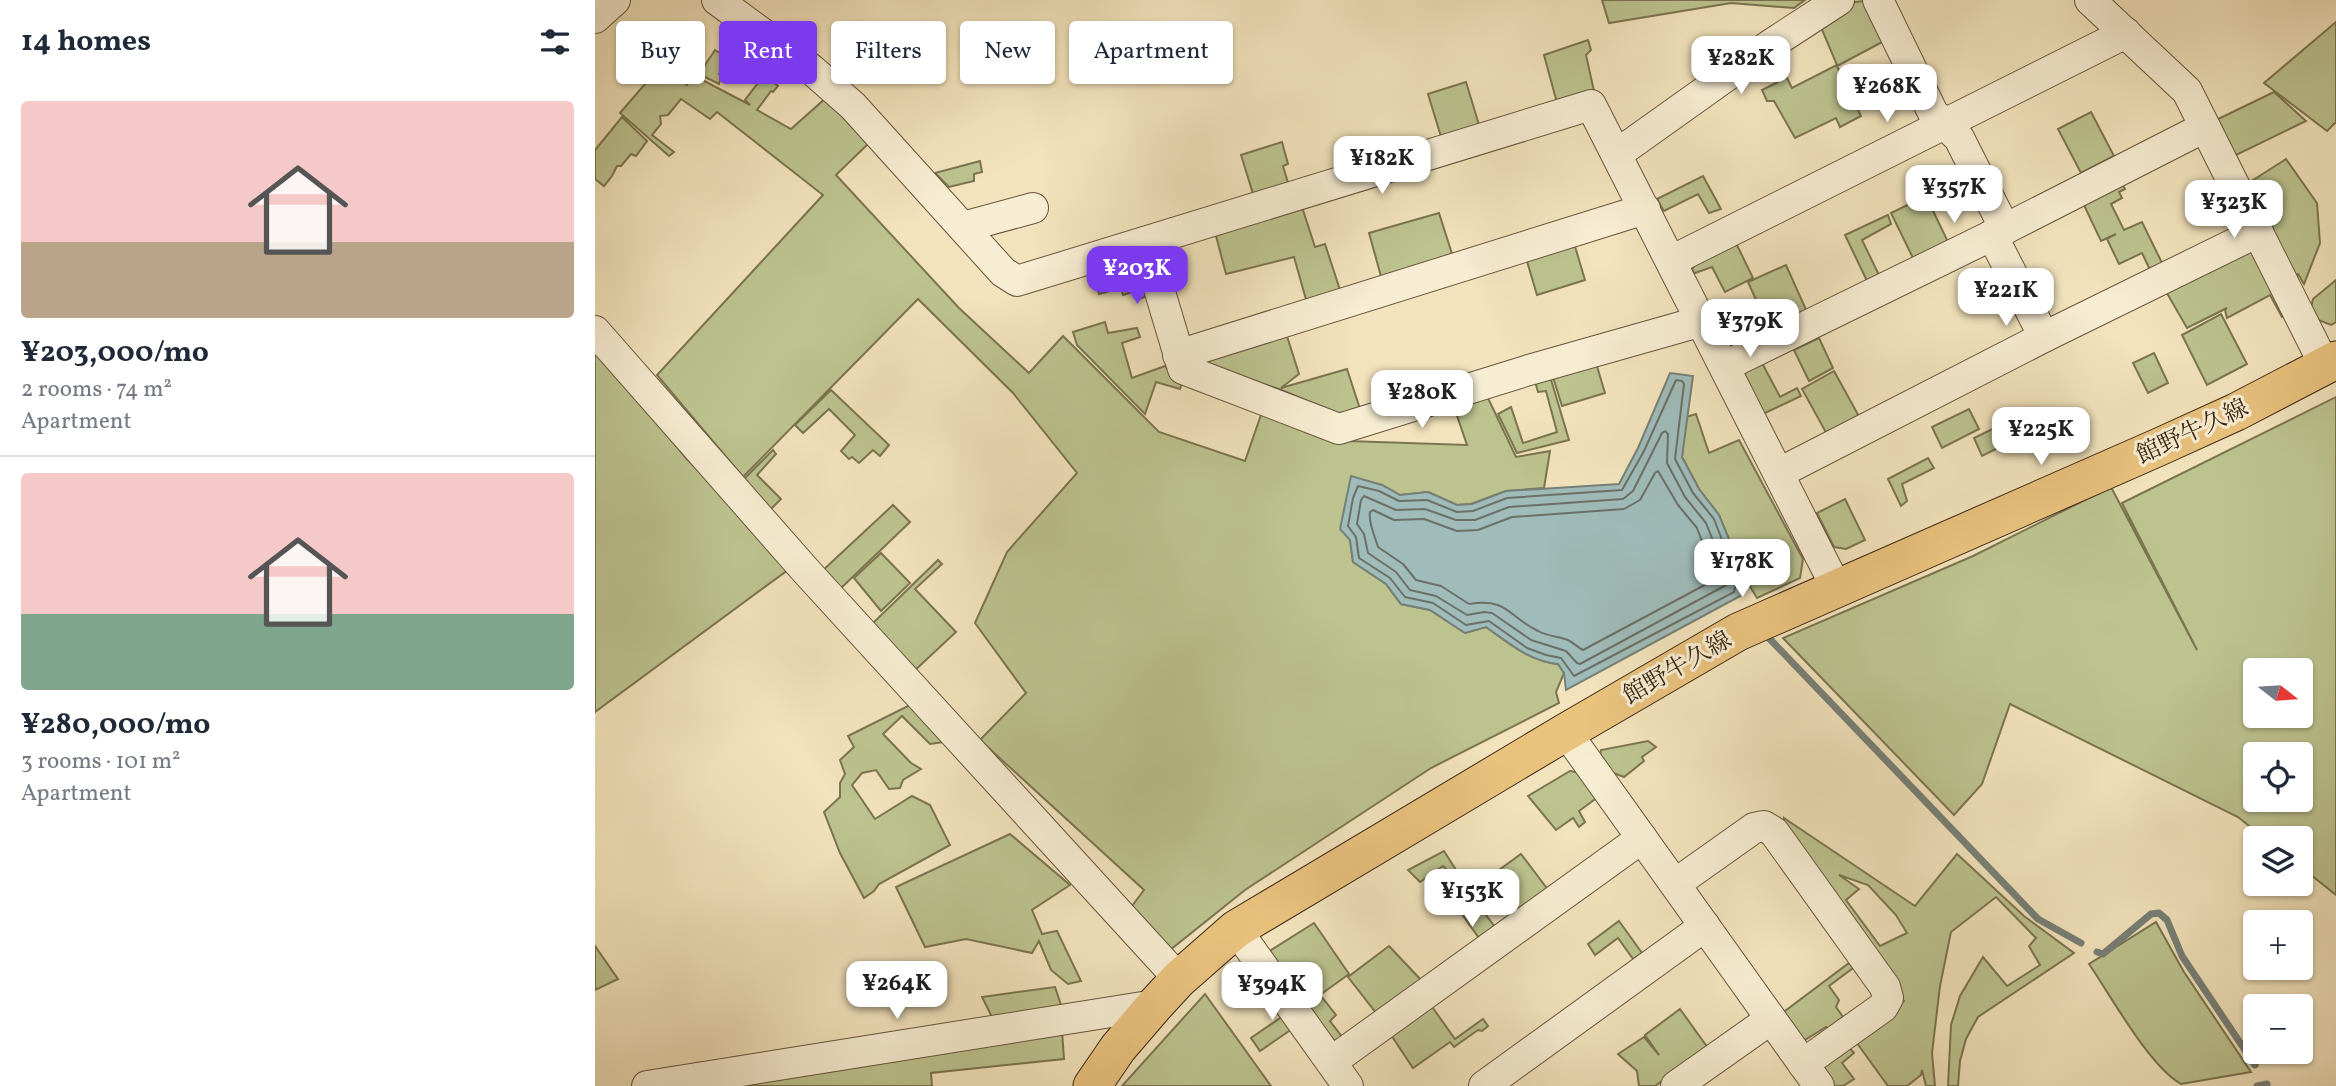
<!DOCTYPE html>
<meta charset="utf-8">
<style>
:root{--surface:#fff;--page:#f2f2f3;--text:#1f2937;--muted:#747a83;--line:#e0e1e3;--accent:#7c3aed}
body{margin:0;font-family:Vollkorn,"Noto Serif JP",serif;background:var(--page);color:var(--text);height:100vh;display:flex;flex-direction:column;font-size:26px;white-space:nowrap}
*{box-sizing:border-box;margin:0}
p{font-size:23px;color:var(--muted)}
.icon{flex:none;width:38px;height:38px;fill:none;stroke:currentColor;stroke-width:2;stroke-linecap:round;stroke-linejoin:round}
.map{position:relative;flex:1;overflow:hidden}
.sheet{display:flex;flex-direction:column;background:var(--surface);width:595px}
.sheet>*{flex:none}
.hud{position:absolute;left:21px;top:21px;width:665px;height:63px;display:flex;gap:14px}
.needle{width:46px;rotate:107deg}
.fabs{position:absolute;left:1648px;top:658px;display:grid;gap:14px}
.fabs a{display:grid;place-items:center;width:70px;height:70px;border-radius:7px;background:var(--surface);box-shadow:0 2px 5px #0004;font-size:35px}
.price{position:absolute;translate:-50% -60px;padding:0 16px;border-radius:14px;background:#fff;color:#222;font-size:23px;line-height:46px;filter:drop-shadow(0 2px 4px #0008)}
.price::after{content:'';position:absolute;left:50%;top:42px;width:21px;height:16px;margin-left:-10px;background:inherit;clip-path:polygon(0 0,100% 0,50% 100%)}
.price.active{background:var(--accent);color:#fff}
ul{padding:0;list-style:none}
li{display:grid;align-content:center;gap:14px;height:371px;padding:0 21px}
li+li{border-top:2px solid var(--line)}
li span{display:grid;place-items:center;height:217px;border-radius:7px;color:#555}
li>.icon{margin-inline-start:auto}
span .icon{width:126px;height:126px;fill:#fffc;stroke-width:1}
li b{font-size:30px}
h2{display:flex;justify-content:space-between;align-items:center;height:84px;padding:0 21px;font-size:30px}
.pill{padding:0 24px;border-radius:7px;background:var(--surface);box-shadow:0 2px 5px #0004;font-size:24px;line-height:63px}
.pill.active{background:var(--accent);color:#fff}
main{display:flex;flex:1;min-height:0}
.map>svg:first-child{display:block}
.green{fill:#bcc38f;stroke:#7b7450;stroke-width:2;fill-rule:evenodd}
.water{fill:#9fbcba;stroke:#778077;stroke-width:2}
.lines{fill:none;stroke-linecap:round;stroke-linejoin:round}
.shore{stroke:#6c7066;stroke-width:2}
.stream{stroke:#778077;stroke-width:7}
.minor-casing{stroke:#68543c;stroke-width:32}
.major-casing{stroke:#3a2512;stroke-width:39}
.minor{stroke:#f7edd3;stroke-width:30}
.major{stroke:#e9c27e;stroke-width:37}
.labels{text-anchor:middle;stroke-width:6;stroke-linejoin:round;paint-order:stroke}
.street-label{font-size:24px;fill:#3a2512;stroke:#f7edd3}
</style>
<main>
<section class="sheet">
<h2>14 homes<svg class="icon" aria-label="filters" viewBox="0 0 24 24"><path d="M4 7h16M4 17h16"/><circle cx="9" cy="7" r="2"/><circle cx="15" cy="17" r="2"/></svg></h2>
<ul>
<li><span style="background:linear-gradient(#f6c9c9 65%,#b9a48a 0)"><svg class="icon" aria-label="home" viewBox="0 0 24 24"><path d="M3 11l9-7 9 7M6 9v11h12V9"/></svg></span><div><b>¥203,000/mo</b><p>2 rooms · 74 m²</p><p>Apartment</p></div></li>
<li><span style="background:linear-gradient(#f6c9c9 65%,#7fa58c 0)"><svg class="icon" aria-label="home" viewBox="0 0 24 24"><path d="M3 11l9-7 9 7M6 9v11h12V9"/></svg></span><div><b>¥280,000/mo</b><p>3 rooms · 101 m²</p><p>Apartment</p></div></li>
</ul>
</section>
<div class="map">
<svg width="1741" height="1086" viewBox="0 0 1741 1086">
<rect width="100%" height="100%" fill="#f2e3bc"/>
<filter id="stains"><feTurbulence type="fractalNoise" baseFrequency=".00286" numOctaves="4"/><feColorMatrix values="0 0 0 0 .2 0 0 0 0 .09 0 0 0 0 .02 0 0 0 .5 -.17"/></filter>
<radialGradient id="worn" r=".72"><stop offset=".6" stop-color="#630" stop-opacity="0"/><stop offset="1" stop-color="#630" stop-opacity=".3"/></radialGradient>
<!-- green -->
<g class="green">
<path d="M1007,0h203l-11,8 -63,-5 -122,20z"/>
<path d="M1269,1l22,39 -49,26 24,50 -21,11 -4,-9 -41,20 -21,-37h-7l-5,-11 16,-8 -8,-21 7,-3 15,30 45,-23 -17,-40 35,-23z"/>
<path d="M1741,22v100l-9,9 -63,-48z"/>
<path d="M993,40l3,10 -5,5 8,36 -37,12 -13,-48z"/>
<path d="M120,50l14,9 -10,15 2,3 -2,7 -20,-10z"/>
<path d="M62,64l30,21 8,-9 55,29 -5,-5 19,-25 14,11 -5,6 -2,-1 -14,19 34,19 36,-32 43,45 -34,33 123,133 70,65 34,-37 96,96 86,29 18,-52 84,32 120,4 -14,-41 34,-8 29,61 34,-6 -6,37 -38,3 -35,13 -14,1 -29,-13 -28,3 -18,-10 -32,55 3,22 33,22 15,20 29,6 35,23 21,-6c23,16 43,34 72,37l6,9 -8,19 3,11 -128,65 -186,122 -80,64 -36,-44 15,-20 -164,-150 46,-47 -51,-70 32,-71 70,-79 -64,-80 -95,-94 -175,178 -86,-102 166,-180 -106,-83 -7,7 -29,-20 -13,16 -8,1 1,8 -9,11 22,17 -5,4 -49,-43 32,-37 -2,-3z"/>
<path d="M871,82l14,46 -38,12 -14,-46z"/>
<path d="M1679,92l32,29 -74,36 -18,-36z"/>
<path d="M1496,112l23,44 -33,17 -23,-44z"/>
<path d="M27,117l25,24 -11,15 -5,-2 -10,12h-4l-5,10 -8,10 -9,-7v-29z"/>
<path d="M687,142l6,22 -5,2 6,20 -35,11 -13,-42z"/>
<path d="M1691,159l31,44 3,40 -16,41 -6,-10 -5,2 -46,-92z"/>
<path d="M385,161l2,11 -8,2v7l-25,6 -14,-14z"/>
<path d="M1108,176l18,33 -12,4 -11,-19 -34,17 -7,-12z"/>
<path d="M1526,182l4,7 -6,3 3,6 -11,6 13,26 18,-8 22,45 -12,7 -10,-21 -23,11 -12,-25 9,-5 -15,7 -19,-40z"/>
<path d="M1331,196l22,46 -35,16 -22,-45z"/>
<path d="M707,207l13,40 10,-3 16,49 -34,10 -13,-46 -68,17 -11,-42z"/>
<path d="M844,213l15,47 -72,20 -13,-47z"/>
<path d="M1293,215l3,9 -29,16 17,35 -12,6 -22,-46z"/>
<path d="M1139,239l19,39 -28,14 -13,-25 -17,6 -3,-3 6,-12z"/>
<path d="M979,243l11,37 -48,15 -11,-37z"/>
<path d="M1649,248l10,3 34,63 -6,3 -12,-22 -43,23 -2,-8 2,-2 -40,20 -23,-40z"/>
<path d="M531,262l12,5 9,29 -8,3 -3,-8 -13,4 -2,-7 -22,6 -6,-22z"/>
<path d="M1191,265l21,47 -38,17 -21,-47z"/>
<path d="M1741,280v42l-5,3 -15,-6 -6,-7 3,-13z"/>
<path d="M1626,314l26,50 -40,21 -25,-50z"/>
<path d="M510,322l3,11 29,-5 3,9 -18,6 10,35 33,-12 8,9 10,4 -3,10 -24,-7 -11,32 -68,-69 -4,-13z"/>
<path d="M690,330l14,44 -18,14 66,-19 13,40 -17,7 -64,-27 -72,-22 -3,-11z"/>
<path d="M1224,338l14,30 -24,13 -15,-31z"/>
<path d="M0,351l24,25 67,82 106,109 -197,145z"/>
<path d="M1559,353l14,30 -20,10 -15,-30z"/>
<path d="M1166,361l19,36 17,-9 4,8 -38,18 -19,-39 4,-7z"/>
<path d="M1001,363l9,30 -43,13 -9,-29z"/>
<path d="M1239,371l27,49 -32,18 -27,-49z"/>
<path d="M955,376l19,64 -52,13 -19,-39 13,-7 12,36 34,-11 -11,-41 -8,1 -3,-11z"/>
<path d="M236,390l58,55 -9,11 -7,-6 -14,13 -7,-6 -3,2 -8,-8 14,-16 -26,-26 -26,24 -8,-8z"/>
<path d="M1741,397v498l-35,-28v-29h-37l-26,-21 -228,-113 -28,80 -28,31 -171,-177 190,-82 138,-69 86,163 -75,-147zM1661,670h45v46h-45zM1661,754h45v46h-45z"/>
<path d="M1374,409l10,20 -37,19 -10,-21z"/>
<path d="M1101,414l13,39 30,-13 64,119 -3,19 -43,20 -12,-20 -26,-63 -20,-26 -17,-32 4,-40z"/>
<path d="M1418,419l9,17 -40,20 -8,-18z"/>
<path d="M178,450l3,4 -19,21 24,24 -11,11 -26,-31z"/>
<path d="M1333,458l6,10 -32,16 5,17 -6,5 -13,-27z"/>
<path d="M1250,499l20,41 -19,9 -12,-2 -17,-34z"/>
<path d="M298,505l17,17 -71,68 -18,-18z"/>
<path d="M286,553l29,30 -29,28 -27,-33z"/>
<path d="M343,560l4,4 -27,25 41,43 -44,41 -40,-49z"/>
<path d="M319,703l30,39 -14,2 -28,-28 -19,18 28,29 10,6 -18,11 -3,8 -11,1 -13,-19 -14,3 -10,12 23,34 37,-23 18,9 20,40 -71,39 -5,7 -10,7 -24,-45 -16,-41 16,-15v-14l5,-9 -5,-14 14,-13 -6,-11z"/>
<path d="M1053,741l8,6 -14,10 2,4 -20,16 -16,-6 -9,-12 2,-9z"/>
<path d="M975,771l10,2 18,24 -19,14 6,11 -6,5 -6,-9 -17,12 -28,-34z"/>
<path d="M1189,818l131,88 42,-52 67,62 50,37 -96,64 -12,22 -6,22 -2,25h-10l3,-61 9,-29 23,-39 24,29 33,-21 -11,-19 7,-8 -40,-41 -45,35 -11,54 -8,67 3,33h-9l-4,-16 -1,5 -14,11h-19l-34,-47 50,-38 -120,-166zM1244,875l29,10 28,30 11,18 -27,13 -34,-46 13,-11z"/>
<path d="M415,834l60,51 -38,25 10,24 15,-3 24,50 -13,3 -17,-14 -12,-29 -7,12 -66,-14 -41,8 -29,-60z"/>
<path d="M849,851l12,19 -5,4 -8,-8 -23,16 -12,-12z"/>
<path d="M926,854l28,37 -34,24 -14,-18 -18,14 12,16 -16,11 -25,-35z"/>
<path d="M1024,921l23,32 -9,6 -15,-21 -23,17 -7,-11z"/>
<path d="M1561,922l28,50 67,100 -70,12c-32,-18 -70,-88 -92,-120z"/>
<path d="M719,923l35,51 -36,26 8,-4 15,19 -6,6 13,17 -5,3 -9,-2 -61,-87z"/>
<path d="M0,946l23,33 -23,11z"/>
<path d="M794,946l32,34 -44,34 -29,-37z"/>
<path d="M1254,963l4,5 -24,18 10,14 -3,7 10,14 -15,11 -5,-5 -26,16 -19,-29z"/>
<path d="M460,987l8,24 -70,8 -11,-22z"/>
<path d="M610,994l66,92h-149z"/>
<path d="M835,1004l25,35 28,-20 5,7 -6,5 -4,-1 -24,17 -4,-5 -37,26 -24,-36z"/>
<path d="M1085,1009l28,39 -53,38h-16l-2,-15 -19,-17 26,-17 15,18 -14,-20z"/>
<path d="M688,1016l9,13 -32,22 -9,-13z"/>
<path d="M467,1031l2,28 -133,14 1,13h-204z"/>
<path d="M1253,1046l6,7 -12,10 12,16 -11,7h-9l-12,-15 3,-9z"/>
</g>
<!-- water -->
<path class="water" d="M1075,373l23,3 -11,81 17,32 20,26 26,63 -3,17 -176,95 -2,-17 -6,-9c-29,-3 -49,-21 -72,-37l-21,6 -35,-23 -29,-6 -15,-20 -33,-22 -3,-22 -10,-11 11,-53 31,9 18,10 28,-3 29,13 15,-1 34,-13 113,-7 19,-36z"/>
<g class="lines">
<!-- shore -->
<g class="shore">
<path d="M1081,380l6,1 2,3 -9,75 18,34 21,26 23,60 -3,13 -160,84 -13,-18 -15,-3 -19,-7 -38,-27 -23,4 -33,-22 -28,-6 -15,-19 -31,-20 -3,-21 -8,-11 5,-28 5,-12 21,5 20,10 28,-1 30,12 16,-1 34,-13 115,-8 22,-39z"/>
<path d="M1070,431l3,3 -1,29 18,34 21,26 22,56v5l-148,80 -3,-1 -11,-12 -35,-11 -39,-27 -8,-1 -17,3 -31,-19 -26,-6 -14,-18 -28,-19 -4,-19 -7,-10 4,-24 3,-4 32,14 29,-1 31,11h19l34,-13 114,-8 10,-8 29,-58z"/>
<path d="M1063,471l20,34 19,23 19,51 -133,71c-6,-3 -11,-9 -18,-11 -9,-3 -18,-3 -27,-8 -31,-15 -29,-33 -69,-27l-28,-18 -25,-6 -13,-16 -25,-17c-3,-11 -10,-24 -8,-35l3,-2 21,10 30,-1 33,12 21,-1 34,-13 112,-8 16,-9 15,-27z"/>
</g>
<!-- stream -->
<g class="stream">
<path d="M1171,635l272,284 43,24"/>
<path d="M1502,952l6,2 48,-40 8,-1 8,7 15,36 73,109"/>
<path d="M1662,1086l10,-2"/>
</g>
<!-- minor casing -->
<g class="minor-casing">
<g id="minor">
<path d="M122,0l94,69 42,37 150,166 14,9 574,-176 245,482"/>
<path d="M1283,0l55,113 26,25 46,91"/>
<path d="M1495,0l97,91 138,275"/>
<path d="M0,18l20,-18"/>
<path d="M1022,154l153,-109 69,-45"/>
<path d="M368,227l70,-19"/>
<path d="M1397,235l52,102"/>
<path d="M550,242l38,127 156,60 190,-59 173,-49"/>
<path d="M1076,261l455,-228"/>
<path d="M0,331l211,240 373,408"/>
<path d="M583,355l467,-146"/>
<path d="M1130,366l280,-137 200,-102"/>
<path d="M1184,473l265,-136 214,-105"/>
<path d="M971,732l253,354"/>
<path d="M1080,884l79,-56 10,-2 10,6 111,155 3,11 -5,9 -80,57"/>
<path d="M641,929l112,157"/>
<path d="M736,1062l311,-224"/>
<path d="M52,1086l508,-81"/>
<path d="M889,1086l221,-160"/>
<path d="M1081,1086l95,-67"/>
</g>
</g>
<!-- major casing -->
<g class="major-casing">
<path id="major" d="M497,1086l26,-38 37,-43 24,-26 57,-50 330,-197 172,-100 421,-185 77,-35 100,-52"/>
</g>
<!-- minor -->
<use href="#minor" class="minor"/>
<!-- major -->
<use href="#major" class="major"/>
</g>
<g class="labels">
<!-- street labels -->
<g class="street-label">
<text transform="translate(1597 431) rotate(-25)" y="8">館野牛久線</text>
<text transform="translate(1082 667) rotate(-30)" y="8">館野牛久線</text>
</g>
</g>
<rect width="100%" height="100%" filter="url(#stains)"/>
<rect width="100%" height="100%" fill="url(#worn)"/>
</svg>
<div class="fabs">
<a><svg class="needle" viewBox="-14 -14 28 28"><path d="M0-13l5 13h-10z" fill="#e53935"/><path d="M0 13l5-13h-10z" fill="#747a83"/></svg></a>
<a><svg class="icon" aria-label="locate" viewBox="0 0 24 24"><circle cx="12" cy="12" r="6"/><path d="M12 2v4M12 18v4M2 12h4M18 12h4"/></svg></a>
<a><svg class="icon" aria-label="layers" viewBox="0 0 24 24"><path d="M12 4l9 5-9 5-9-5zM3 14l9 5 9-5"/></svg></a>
<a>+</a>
<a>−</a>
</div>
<b class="price" style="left:1146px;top:96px">¥282K</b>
<b class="price" style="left:1292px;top:124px">¥268K</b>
<b class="price" style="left:787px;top:196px">¥182K</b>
<b class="price" style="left:1359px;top:225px">¥357K</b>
<b class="price" style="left:1639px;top:240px">¥323K</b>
<b class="price active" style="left:542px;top:306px">¥203K</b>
<b class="price" style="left:1411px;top:328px">¥221K</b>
<b class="price" style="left:1155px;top:359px">¥379K</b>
<b class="price" style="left:827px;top:430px">¥280K</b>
<b class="price" style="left:1446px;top:467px">¥225K</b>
<b class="price" style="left:1147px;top:599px">¥178K</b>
<b class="price" style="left:877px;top:929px">¥153K</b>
<b class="price" style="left:302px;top:1021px">¥264K</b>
<b class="price" style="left:677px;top:1022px">¥394K</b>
<div class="hud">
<a class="pill">Buy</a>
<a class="pill active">Rent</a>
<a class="pill">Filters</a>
<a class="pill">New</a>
<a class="pill">Apartment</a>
</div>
</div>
</main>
